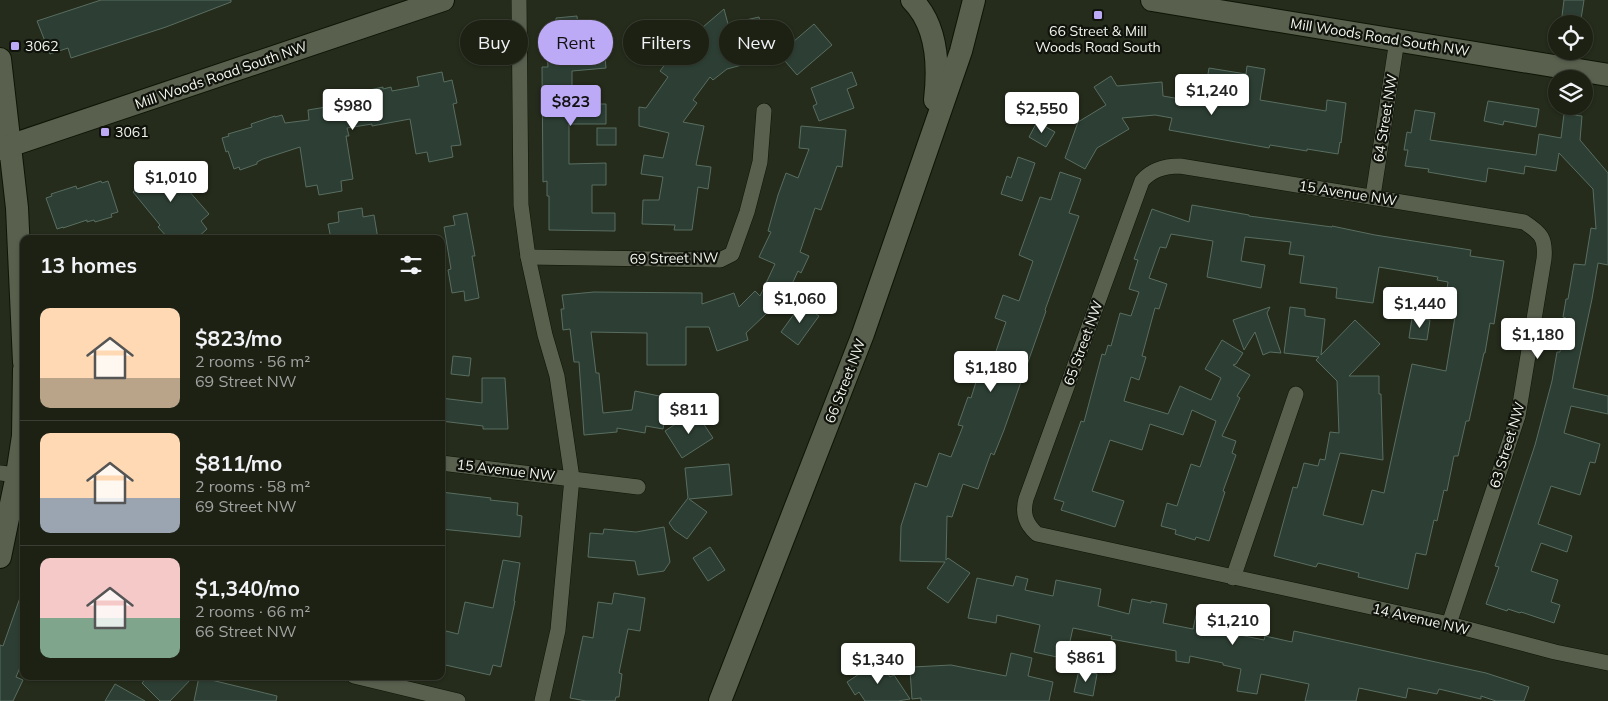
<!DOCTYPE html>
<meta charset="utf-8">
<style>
:root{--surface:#1c2114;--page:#25291d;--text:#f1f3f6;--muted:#a0a3a0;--line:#3a3e34;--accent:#bcaaf6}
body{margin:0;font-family:Mulish,sans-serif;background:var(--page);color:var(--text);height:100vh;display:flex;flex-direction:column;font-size:19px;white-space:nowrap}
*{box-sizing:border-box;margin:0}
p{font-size:16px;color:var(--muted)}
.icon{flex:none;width:28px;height:28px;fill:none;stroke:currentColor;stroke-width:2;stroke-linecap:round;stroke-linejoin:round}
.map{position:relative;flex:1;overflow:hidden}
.panel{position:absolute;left:20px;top:235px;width:425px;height:445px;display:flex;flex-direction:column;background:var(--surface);border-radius:10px;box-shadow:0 1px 4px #0004,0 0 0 1px var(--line)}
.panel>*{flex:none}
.hud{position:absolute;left:460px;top:20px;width:475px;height:45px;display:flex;gap:10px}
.controls{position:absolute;left:1548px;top:15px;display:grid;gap:10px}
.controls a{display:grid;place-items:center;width:45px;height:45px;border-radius:50%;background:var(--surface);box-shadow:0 1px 4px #0004,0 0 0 1px var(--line);font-size:25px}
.price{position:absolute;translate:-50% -42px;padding:0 11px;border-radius:5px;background:#fff;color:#222;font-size:16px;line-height:32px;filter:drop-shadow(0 1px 2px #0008)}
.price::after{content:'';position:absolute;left:50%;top:30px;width:15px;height:11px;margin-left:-8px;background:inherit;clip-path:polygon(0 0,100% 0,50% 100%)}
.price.active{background:var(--accent);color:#111}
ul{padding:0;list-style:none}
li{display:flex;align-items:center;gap:15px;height:125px;padding:0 20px}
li+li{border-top:1px solid var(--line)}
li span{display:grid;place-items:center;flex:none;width:140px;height:100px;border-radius:10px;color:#555}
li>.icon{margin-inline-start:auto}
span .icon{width:60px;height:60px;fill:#fffc;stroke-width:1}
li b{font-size:21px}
h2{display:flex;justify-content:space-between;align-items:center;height:60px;padding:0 20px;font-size:21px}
.tag{padding:0 18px;border-radius:22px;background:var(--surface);box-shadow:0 1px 4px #0004,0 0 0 1px var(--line);font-size:18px;line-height:45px}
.tag.active{background:var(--accent);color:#111}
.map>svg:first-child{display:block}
.building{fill:#2d3f34;stroke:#596d61}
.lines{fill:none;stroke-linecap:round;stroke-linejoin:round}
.street-casing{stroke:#0f1405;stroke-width:16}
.secondary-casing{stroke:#0f1405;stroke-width:24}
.street{stroke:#59604e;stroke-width:15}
.secondary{stroke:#59604e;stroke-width:22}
.poi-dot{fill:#bcaaf6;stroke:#10130c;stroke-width:2}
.labels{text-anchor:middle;stroke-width:4.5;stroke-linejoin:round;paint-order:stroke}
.poi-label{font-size:14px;fill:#f2f6ec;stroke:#10130c;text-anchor:start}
.street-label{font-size:14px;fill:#f2f6ec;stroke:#10130c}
</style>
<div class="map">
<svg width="1608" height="701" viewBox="0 0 1608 701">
<rect width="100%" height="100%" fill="#252c1b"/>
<!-- building -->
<g class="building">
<path d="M101,0h130v2l-65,25 -95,31 -3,-10 -18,6 -13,-33z"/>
<path d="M1564,0h20l-3,19 -19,-3z"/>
<path d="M724,9l4,15 31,-7 8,31 -16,4 2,10 -26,7 -14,11 -3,-3 -17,23 4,3 -14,19 21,4 -8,39 15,2 -3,22 -10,-2 -6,43h-18l1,-5 -33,-1 1,-24h16l4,-23 -22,-3 3,-19 19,3 6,-25 -30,-7v-19l7,1 22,-31 -8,-6 15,-20z"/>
<path d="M577,16l1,12 24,-2 4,42 -34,3v33h34v20h-37v40l37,-1v22h-14v28h23v18l-66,-1v-34h-2v-15l-4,1 -1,-115h6l-3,-42 11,-1v-6z"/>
<path d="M814,24l18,21 -35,30 -18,-21z"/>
<path d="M1247,66l18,3 -5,31 66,11 1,-11 19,3 -5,40 -1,-1 -2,12 -31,-5v2l-37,-6 -1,3 -100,-18 3,-12 -17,-3 -33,3 7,11 -32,19 -12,21 -20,-11 13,-36 28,-17 -12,-18 17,-11 6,10 45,-4 1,14 40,7 6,-35 37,6z"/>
<path d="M442,72l2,10 8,-2 5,23 -4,1 8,41 -10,1 2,11 -24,5 -2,-10 -11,2 -6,-35 -38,7v-2l-25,4 2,8h-3l7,43 -12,2 1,10 -23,4 -2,-10 -11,2 -6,-40 -37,12 -6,3v2l-17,6 -1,-3 -5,2 -6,-18 -2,1 -4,-14 7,-2 -1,-2 24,-7 -1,-3 24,-8v1l7,-2 3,8 24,-3 -1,-10 24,-4 1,9 29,-5 -4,-16 7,-2v-1l18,-4v2l8,-2 1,4 27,-5 -2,-9z"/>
<path d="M852,72l5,13 -10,4 7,19 -35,13 -6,-15 4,-2 -6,-16z"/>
<path d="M1488,101l51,8 -3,18 -32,-6 -1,4 -19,-4z"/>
<path d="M1415,110l20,3 -5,27 106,15 3,-21 22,4 3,-24 18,2 -2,24 28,33v92l-10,-2 -6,36 -19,89 35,8v18l-37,-8 -7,27 36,11 -5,19 -5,-1 -10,33 -29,-9 -13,38 34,12 -5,16 -26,-9 -10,28 27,9 -7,22 9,3 -6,18 -33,-11 -1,1 -12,-4 -1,2 -21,-7 13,-37 -4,-1 40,-121 17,-64 5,-29h3l6,-34 -3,-1 3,-18h2l6,-35 11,1 6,-37 5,1 -3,-40 -34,-36 -3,18 -31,-5 -1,8 -36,-6 -2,14 -58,-10 1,-3 -24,-3 3,-16h-4l3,-18 4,1z"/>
<path d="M1037,122l18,10 -9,15 -17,-10z"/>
<path d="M801,126l45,4 -4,37 -5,-1 -16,44 -6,-2 -15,44 9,4 -8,17 -3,-2 -10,22 -42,40 2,7 -31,11 -8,-24h-23v38h-39v-32l-56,-1 5,41h3l4,40 29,-3 3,-19 34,7 -6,31 -17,-3 -1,7 -28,-5v4l-33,3 -5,-73h-5l-4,-33 -7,1 -2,-21h3l-2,-14 32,-3 108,1v11l32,-11 5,14 16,-16 5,5 15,-32 -16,-7 12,-25 -3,-1 10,-36 8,-22 12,5 11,-29 -10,-1z"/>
<rect x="597" y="128" width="19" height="17"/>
<path d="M1018,157l17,6 -13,38 -21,-7 6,-18 4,2z"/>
<path d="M169,161l15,18 -3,3 28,32 -8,7 6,8 -11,10h-27l-11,-12 2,-2 -27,-33 8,-7 -6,-7 19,-16 6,7z"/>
<path d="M1060,172l21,7 -12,34 10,3 -34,94 1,1 -42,119 -10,25 -3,-2 -13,36 -15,-5 -11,33 -5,-1 -1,44 2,-2 22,15 -22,30 -21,-15 18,-26 -45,-1 1,-35 14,-43 12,4 12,-34 12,4 12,-31 -5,-1 10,-28 3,1 10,-32 9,3 16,-47 -11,-4 8,-23 16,6 14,-40 -14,-6 21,-58 11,3z"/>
<path d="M101,181l1,2 6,-2 10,31 -7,2 1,3 -17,5 -1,-2 -7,2v-2l-24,8v-1l-6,2 -11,-31 6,-2 -1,-2 25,-8 1,3z"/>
<path d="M1192,205l57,10v1l83,11v-1l43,9 96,15 -1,6 34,5 -10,63 -4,-1 -5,30h-1l-15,68h-3l-8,35h-4l-7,35 -3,-1 -7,31 -3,-1 -8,35 -10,-2 -8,36 -50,-12 1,-4 -41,-10 -2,4 -42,-11 19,-69 4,1 7,-25 14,3 2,-7 5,1 5,-28 9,1 -2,-52 -21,-21 3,-3 -35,-4 6,-46 15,2v7l20,3 -4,36 34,-35 25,24 -31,32h30v18h2l2,66 -43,-7 -17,62 40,10 9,-35 12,3 28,-129 34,7 9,-54 -12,-2 5,-33 -11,-2 1,-3 -59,-10 -6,36 -37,-5 1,-10 -37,-5 4,-27 -15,-2 2,-12 -46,-5 -4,24 24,4 -4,23 -54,-11 6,-36 -42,-7 -5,14 -6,-1 -11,31 18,6 -8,25 -4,-1 -13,48 4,1 -7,23 -8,-3 -7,24 44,13 12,-28 31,14 10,-22 -16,-9 17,-29 21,13 -7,11 -3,1 17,10 -13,21 3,2 -18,38 14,5 -4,12 4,2 -13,36 2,1 -16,49 -13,-4 -1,3 -20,-6 1,-4 -15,-4 6,-23 10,3 14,-42 9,3 16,-46 -24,-11 -9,25 -33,-11 -8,26 -32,-10 -18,51 32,10 -9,26 -54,-17 3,-8 -10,-3 27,-78 3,1 18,-68 3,1 3,-10 3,1 9,-33 11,3 8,-24 -10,-3 9,-29 -4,-1 18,-50 37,13z"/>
<path d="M362,208l1,9 11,-2 4,24h-47l-3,-15 11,-2 -1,-10z"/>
<path d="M467,213l8,43h-3l7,42 -14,3 -1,-10 -12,2 -4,-23 3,-1 -7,-42 11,-2 -2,-9z"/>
<path d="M802,303l17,13 -21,29 -17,-13z"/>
<path d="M1270,307l-3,6 14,40 -11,-1 -7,3 -8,-23 -11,18 -11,-30z"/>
<path d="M1412,318l18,2 -3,20 -18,-2z"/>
<path d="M453,356l18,2 -2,18 -18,-2z"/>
<path d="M482,378h23l3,51h-25v-3l-42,-5v-23l41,5z"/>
<path d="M695,411l18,27 -31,20 -17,-27z"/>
<path d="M729,464l3,31 -43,4 18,13 -20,27 -13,-9 -5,-7 19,-25 -3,-30z"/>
<path d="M441,492l50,6 -1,2 28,3 -1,12 5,1 -2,21 -79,-8z"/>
<path d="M664,527l6,35 -6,9 -26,4 -3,-14 -47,-4 2,-24 13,1 1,-5 32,3z"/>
<path d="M710,547l15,23 -17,11 -15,-23z"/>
<path d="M503,560l17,3 -6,38h1l-14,66 -8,-2 -3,10 -49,-11v-14l5,-19 12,3 7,-32 28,6z"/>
<path d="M1016,576l12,3 -3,11 28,6 3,-16 45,9 -3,17 31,8 3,-15 19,4v-2l16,3 -4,19 30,6 4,-18 17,3 -3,15 53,11 1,-4 27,6 2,-11 192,42 43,14 -5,14h-28l-15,-5v3l-42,-10 -2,5 -29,-6 -2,10 -47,-10 -3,13h-51l4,-17 -48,-10 -4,20 -20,-3 4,-22 -18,-4v-2l-33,-7 -1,7 -13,-2v-10l-65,-12 1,-3 -39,-8 -7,31 -32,-7 6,-27 -43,-10 -1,8 -28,-5 9,-40 36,8z"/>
<path d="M22,592h2v66l-8,19 7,3 -10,21h-13v-56l3,1z"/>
<path d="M614,593l31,5 -5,33 -12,-2 -9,44 3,1 -3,23h-3l-1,4h-29l-16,-3 13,-62 10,2 5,-36 14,2z"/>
<path d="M1011,653l21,5 -4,18 25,6 -4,19h-128v-3l-9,1 -2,-29h3v-3l38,-2 55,11z"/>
<path d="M879,661l11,16 4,-2 16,24 -12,2h-33l-6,-9 -4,3 -8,-13z"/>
<path d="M1079,670l18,4 -4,22 -19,-4z"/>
<path d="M148,676h46l-24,25h-10l-18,-18z"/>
<path d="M199,677l78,19 -1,5h-82z"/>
<path d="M115,684l30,17h-40z"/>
</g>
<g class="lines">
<!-- street casing -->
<g class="street-casing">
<g id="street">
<path d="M519,0l2,205 7,52 17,78 12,41 15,102 -14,152 -16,71"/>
<path d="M1373,196l24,-156"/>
<path d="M528,257l192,3 12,-6 15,-42 13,-50 4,-51"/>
<path d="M441,463l197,24"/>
<path d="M0,473l17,2"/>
<path d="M1233,578l63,-184"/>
<path d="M1449,624l69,-208 26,-157c2,-21 -3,-26 -20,-37l-344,-56c-15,0 -29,4 -38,15l-116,318c-4,15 0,25 11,35l412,90 106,28 53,11"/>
<path d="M354,676l104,25"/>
</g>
</g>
<!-- secondary casing -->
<g class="secondary-casing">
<g id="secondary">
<path d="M912,0c26,26 27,66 23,100"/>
<path d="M1152,0l456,75"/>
<path d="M0,59l17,149 7,154"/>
<path d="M0,149l443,-149"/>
<path d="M0,557l17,-82 6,-39 1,-66"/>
<path d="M720,701l143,-367 98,-283 13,-51"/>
</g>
</g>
<!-- street -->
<use href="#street" class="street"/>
<!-- secondary -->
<use href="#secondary" class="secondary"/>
</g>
<!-- markers -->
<g class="poi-dot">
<rect x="1093" y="10" width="10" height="10" rx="2.5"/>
<rect x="10" y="41" width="10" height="10" rx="2.5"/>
<rect x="100" y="127" width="10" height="10" rx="2.5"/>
</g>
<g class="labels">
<!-- poi labels -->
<g class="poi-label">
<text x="1098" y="36" text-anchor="middle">66 Street &amp; Mill<tspan x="1098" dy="16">Woods Road South</tspan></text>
<text x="25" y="51">3062</text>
<text x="115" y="137">3061</text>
</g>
<!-- street labels -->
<g class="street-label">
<text transform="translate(1380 37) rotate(9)" y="5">Mill Woods Road South NW</text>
<text transform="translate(221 75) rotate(-19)" y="5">Mill Woods Road South NW</text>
<text transform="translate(1385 118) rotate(-81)" y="5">64 Street NW</text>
<text transform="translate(1348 193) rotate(9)" y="5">15 Avenue NW</text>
<text transform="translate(674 258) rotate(-1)" y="5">69 Street NW</text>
<text transform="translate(1083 343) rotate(-70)" y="5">65 Street NW</text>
<text transform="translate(845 381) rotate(-69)" y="5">66 Street NW</text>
<text transform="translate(1507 445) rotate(-73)" y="5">63 Street NW</text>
<text transform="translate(506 470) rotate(7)" y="5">15 Avenue NW</text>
<text transform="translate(1421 619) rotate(13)" y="5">14 Avenue NW</text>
</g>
</g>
</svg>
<div class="controls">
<a><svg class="icon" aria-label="locate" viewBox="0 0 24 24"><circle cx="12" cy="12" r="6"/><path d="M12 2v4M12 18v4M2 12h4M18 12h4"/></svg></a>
<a><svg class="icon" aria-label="layers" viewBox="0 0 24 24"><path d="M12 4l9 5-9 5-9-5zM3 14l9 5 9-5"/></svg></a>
</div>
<b class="price" style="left:1212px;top:116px">$1,240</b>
<b class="price active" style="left:571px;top:127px">$823</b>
<b class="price" style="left:353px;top:131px">$980</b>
<b class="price" style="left:1042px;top:134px">$2,550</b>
<b class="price" style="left:171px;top:203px">$1,010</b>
<b class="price" style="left:800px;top:324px">$1,060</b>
<b class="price" style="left:1420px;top:329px">$1,440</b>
<b class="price" style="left:1538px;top:360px">$1,180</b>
<b class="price" style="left:991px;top:393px">$1,180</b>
<b class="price" style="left:689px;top:435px">$811</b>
<b class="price" style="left:1233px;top:646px">$1,210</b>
<b class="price" style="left:1086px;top:683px">$861</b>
<b class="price" style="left:878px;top:685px">$1,340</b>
<div class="hud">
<a class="tag">Buy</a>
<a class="tag active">Rent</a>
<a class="tag">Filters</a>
<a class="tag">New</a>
</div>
<section class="panel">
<h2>13 homes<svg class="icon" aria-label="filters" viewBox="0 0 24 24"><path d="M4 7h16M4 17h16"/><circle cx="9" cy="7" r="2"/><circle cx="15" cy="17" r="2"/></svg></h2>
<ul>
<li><span style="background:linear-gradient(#ffd9b3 70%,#b9a48a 0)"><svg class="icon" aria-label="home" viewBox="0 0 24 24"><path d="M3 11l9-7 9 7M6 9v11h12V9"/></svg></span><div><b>$823/mo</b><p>2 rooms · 56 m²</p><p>69 Street NW</p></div></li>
<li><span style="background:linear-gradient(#ffd9b3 65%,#9aa5b1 0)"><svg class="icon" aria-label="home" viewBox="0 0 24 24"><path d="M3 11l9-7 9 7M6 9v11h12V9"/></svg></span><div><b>$811/mo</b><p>2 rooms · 58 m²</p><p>69 Street NW</p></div></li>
<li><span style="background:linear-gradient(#f6c9c9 60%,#7fa58c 0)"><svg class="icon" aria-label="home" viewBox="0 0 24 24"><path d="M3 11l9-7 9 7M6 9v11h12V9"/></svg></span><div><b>$1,340/mo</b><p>2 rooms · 66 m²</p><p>66 Street NW</p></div></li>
</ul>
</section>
</div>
